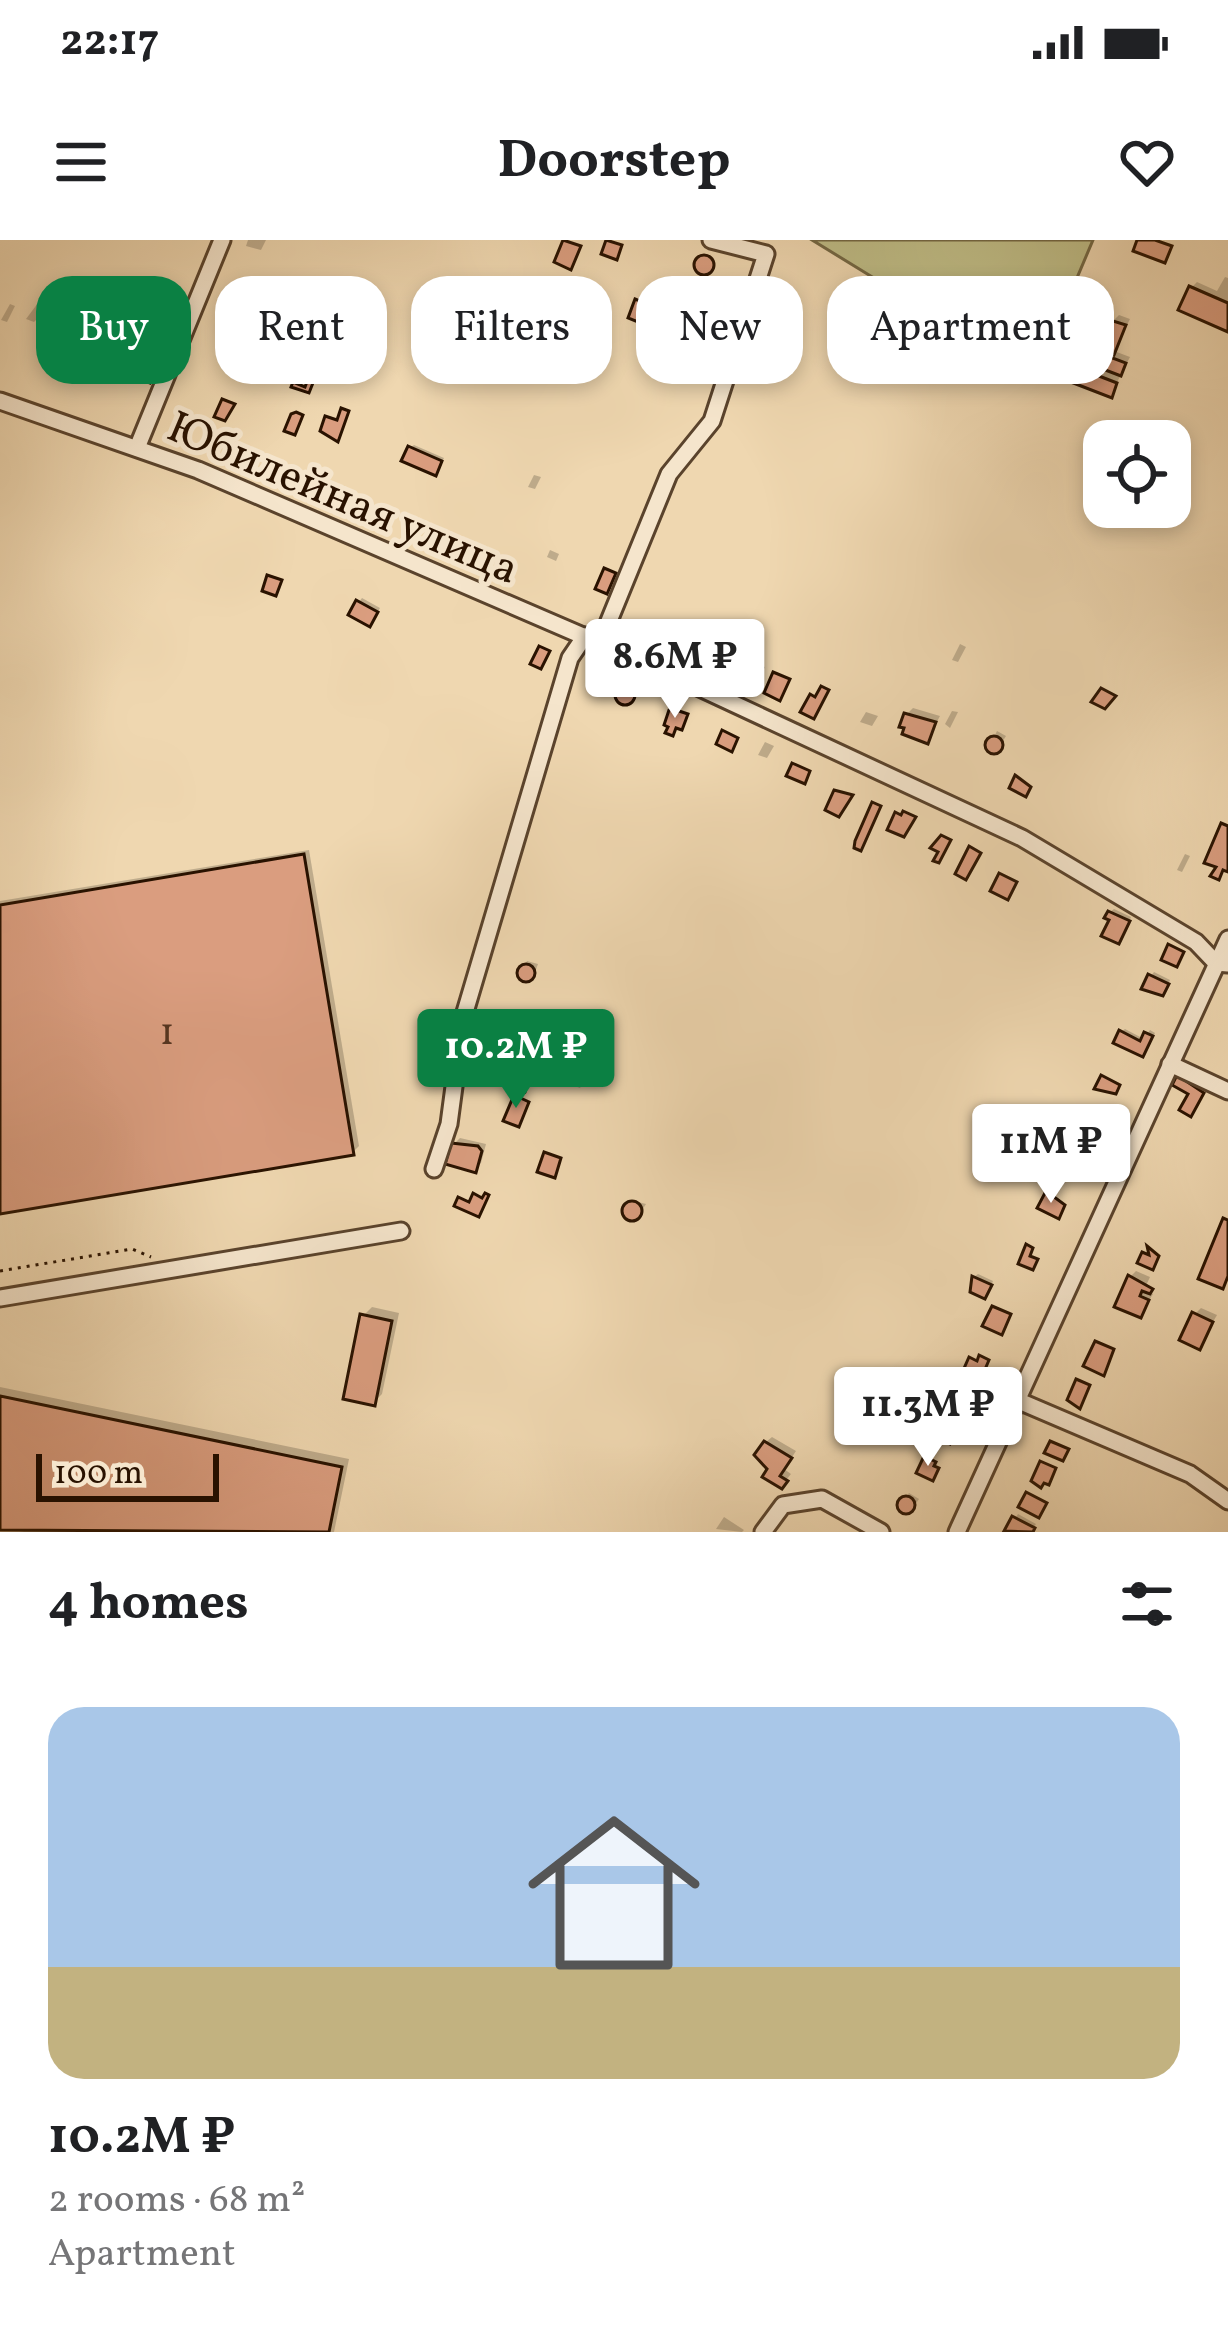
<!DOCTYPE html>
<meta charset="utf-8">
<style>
:root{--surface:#fff;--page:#f6f6f6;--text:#202124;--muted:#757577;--line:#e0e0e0;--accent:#0b8043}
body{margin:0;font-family:Vollkorn,serif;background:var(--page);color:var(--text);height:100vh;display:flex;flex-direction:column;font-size:45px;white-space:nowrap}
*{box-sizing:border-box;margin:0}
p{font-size:39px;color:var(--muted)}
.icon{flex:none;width:66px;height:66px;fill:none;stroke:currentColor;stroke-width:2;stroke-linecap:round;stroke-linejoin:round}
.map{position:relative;height:1292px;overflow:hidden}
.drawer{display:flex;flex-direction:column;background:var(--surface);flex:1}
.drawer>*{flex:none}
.banner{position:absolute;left:36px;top:36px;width:1158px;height:108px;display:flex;gap:24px}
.fabs{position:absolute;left:1083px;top:180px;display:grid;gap:24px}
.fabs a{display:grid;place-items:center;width:108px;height:108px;border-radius:24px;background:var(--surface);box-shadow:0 6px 18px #0003;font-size:60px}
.scale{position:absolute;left:36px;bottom:30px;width:183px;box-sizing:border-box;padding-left:12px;border:6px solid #291200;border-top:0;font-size:33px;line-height:42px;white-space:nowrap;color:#291200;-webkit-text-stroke:9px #f5e5cc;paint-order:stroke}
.price{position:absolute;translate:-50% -102px;padding:0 27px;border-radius:12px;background:#fff;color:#222;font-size:39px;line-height:78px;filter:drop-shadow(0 3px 6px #0008)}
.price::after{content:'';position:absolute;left:50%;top:72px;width:36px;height:27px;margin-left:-18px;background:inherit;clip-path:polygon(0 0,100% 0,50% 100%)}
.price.on{background:var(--accent);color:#fff}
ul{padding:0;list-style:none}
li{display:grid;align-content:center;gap:24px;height:636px;padding:0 48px}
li+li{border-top:3px solid var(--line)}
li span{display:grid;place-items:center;height:372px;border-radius:36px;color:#555}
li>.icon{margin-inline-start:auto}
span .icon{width:216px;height:216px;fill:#fffc;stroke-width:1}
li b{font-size:51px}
h2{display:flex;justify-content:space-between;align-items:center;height:144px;padding:0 48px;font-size:51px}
.chip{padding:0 42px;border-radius:36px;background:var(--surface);box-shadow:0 6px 18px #0003;font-size:42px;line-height:108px}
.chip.on{background:var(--accent);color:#fff}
.status{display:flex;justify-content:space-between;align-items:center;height:84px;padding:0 60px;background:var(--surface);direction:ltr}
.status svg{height:33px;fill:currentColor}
header{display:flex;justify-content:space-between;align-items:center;height:156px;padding:0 48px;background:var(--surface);font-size:54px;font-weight:700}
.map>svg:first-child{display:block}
.green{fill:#bfbd87;stroke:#746844;stroke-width:3}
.shadow{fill:#0003}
.building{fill:#da9d7f;stroke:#291200;stroke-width:3}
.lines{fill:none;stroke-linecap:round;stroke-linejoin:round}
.minor-casing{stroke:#5a432c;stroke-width:21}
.path{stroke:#291200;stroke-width:3;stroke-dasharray:3 6;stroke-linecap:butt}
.minor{stroke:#f5e5cc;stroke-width:15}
.labels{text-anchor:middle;stroke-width:10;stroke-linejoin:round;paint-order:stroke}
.number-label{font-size:39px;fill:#553520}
.street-label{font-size:45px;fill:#291200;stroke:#f5e5cc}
</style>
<div class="status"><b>22:17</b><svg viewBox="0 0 49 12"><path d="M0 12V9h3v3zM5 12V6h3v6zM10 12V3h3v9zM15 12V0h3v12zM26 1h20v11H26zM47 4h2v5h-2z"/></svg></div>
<header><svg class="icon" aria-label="menu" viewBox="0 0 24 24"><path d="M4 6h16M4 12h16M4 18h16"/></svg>Doorstep<svg class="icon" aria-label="heart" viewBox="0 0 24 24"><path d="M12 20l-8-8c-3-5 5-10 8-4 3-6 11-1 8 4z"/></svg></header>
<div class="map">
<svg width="1228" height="1292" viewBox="0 0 1228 1292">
<rect width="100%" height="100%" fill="#efd7b0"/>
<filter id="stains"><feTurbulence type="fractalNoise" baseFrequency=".00167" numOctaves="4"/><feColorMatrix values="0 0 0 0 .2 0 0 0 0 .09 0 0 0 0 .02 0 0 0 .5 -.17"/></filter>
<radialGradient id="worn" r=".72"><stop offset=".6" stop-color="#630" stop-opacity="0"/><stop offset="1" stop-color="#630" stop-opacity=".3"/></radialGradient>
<!-- green -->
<path class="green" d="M812,0h281l-58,137z"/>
<!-- shadow -->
<g class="shadow">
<path d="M248,0h18l-5,10 -15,-4z"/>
<circle cx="707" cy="23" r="8"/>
<path d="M1225,37l3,1v50l-37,-40 6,-6 20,9z"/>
<path d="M493,52l37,16 -14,24 -29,-34z"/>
<path d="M38,63l5,2 -6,14 -3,3 -8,-3z"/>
<path d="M10,64l5,2 -8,16 -6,-2z"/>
<path d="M1092,72l22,8 5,-5 11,4 -16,32 16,6 -19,37 -40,-28 9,-9 -4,-12z"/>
<path d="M144,114l16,7 -7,15 -12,-19z"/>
<path d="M414,205l30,13 -5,11 -29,-21z"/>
<path d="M534,235l7,2 -6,12 -7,-2z"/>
<path d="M550,310l9,4 -3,7 -9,-4z"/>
<path d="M362,358l18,10 -7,12 -14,-18z"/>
<path d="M960,404l6,3 -8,15 -6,-2z"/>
<path d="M756,424l9,3 -10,19 -10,-7z"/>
<path d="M627,442l11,4 -9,17 -11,-5z"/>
<path d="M913,468l27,8 -13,24 -19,-13 -2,-12z"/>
<path d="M952,471l6,1 -8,16 -5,-4z"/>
<path d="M866,472l12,4 -6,10 -12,-4z"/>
<path d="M997,491l9,5 -10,16 -8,-2z"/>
<path d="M765,502l9,4 -7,12 -9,-3z"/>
<path d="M309,610l50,296 -6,6 -353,59v-310z"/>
<path d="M1185,614l5,2 -8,16 -5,-2z"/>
<path d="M1114,669l17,8 -9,20 -12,-25z"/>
<path d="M527,721l11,3 -4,11 -9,7v-5l-5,-2z"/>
<path d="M1154,732l16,8 -4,9 -15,-13z"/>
<path d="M1125,789l19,10 6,-9 5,3 -9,17 -25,-18z"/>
<path d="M500,801l34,13 -8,20 6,2 -8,12 -30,-41z"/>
<path d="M576,833l10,4 -6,11 -10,-4z"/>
<path d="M460,898l26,6 -5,19 -6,6 -21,-25z"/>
<path d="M630,960l16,4 -9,14 -12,-6z"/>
<path d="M1136,1031l14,6 -6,13 9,4 -13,21 -10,-38z"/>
<path d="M978,1034l15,7 -5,11 -14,-15z"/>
<path d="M372,1067l27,6 -17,81 -8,8 -11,-86z"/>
<path d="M1201,1068l16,7 -18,31 -4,-32z"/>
<path d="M0,1147l349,72 -15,73h-310l-24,-5z"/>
<path d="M928,1173l-1,8 15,7 4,-4 10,7 -3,6 -34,-10z"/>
<path d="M772,1197l24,14 -12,18 7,5 -9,11 -11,-17 -5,-26z"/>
<path d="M909,1253l10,6 -9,13 -11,-6z"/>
<path d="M1018,1274l18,10 -2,3 -3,4 -7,-4 -3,5 -13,-2z"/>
<path d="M724,1277l20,13 -2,2 -26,-3z"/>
</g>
<!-- building -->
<g class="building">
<path d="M563,0l18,6 -10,24 -17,-8z"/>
<path d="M606,0l16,5 -5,15 -16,-6z"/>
<path d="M1137,0h18l17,6 -7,17 -32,-12z"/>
<circle cx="704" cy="25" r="10"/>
<path d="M1189,46l39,17v29l-50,-22z"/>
<path d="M484,56l42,18 -9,21 -42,-18z"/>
<path d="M635,59l15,6 -7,19 -15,-6z"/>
<path d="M1083,76l25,10 2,-6 16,5 -12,30 -39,-16z"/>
<path d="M1073,103l53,20 -5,13 -52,-20z"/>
<path d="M288,113l32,12 -11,28 -18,-6 2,-5 12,5 7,-19 -17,-4 -3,8 1,-11 -7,-2 -4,8 -4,-2 4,-10 4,2z"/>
<path d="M138,116l20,9 -8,18 -17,-7z"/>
<path d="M1068,124l49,19 -5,15 -49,-19z"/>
<path d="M222,159l13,5 -10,17 -11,-4z"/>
<path d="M341,168l8,3 -11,31 -18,-11 5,-15 12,4z"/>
<path d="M296,172l7,3 -8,20 -11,-4 7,-17z"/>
<path d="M408,206l34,15 -6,15 -35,-15z"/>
<path d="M604,328l12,5 -9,21 -12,-5z"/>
<path d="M267,335l15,5 -6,16 -14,-5z"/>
<path d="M356,360l22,12 -8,15 -22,-12z"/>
<path d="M539,406l11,5 -9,18 -11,-5z"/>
<circle cx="752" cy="437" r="10"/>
<path d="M773,432l17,7 -10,22 -16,-8z"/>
<circle cx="625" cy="455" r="10"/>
<path d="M821,446l8,4 -15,29 -14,-7 10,-18 5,3z"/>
<path d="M1101,448l15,8 -11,13 -14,-7z"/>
<path d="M673,469l15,5 -6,16 -6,-2 -3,8 -8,-3 3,-6 -4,-2 5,-15z"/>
<path d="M904,473l32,9 -8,22 -26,-10 2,-6 -5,-1z"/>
<path d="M722,490l16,8 -6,14 -16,-8z"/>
<circle cx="994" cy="505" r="9"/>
<path d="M792,523l18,8 -5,13 -19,-8z"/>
<path d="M1015,535l16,12 -5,10 -17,-9z"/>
<path d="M834,550l19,5 -14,22 -14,-7z"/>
<path d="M872,562l9,4 -20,45 -7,-3 1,-7z"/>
<path d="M903,571l13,6 -12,20 -17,-7 8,-18 6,3z"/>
<path d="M1221,583l7,3v46l-5,-2 -4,10 -9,-4 6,-9 -12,-4z"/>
<path d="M941,595l10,5 -12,23 -6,-2 5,-9 -8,-4z"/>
<path d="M969,606l12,7 -15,27 -11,-6z"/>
<path d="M304,614l50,301 -354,59v-309z"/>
<path d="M999,633l18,9 -9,18 -18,-9z"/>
<path d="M1108,671l22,10 -11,23 -18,-8 8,-16 -5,-2z"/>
<path d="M1168,704l16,8 -7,15 -16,-7z"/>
<circle cx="526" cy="733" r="9"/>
<path d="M1148,734l21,10 -6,12 -22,-7z"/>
<path d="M1119,790l21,11 4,-9 9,4 -10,21 -30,-14z"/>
<path d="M492,806l38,15 -8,19 6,3 -3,9 -45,-18z"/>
<path d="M1101,835l19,10 -4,9 -22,-5z"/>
<path d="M1177,835l27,18 -13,24 -12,-7 9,-16 -16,-9z"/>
<path d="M514,855l15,7 -10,25 -16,-6z"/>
<path d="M451,903l27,3 4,5 -6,22 -31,-9z"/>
<path d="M544,912l17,6 -6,20 -18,-6z"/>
<path d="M1046,951l19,14 -6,14 -22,-11z"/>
<path d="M473,953l9,5 3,-5 4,2 -10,22 -25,-11 4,-9 11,5z"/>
<circle cx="632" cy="971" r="10"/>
<path d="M1223,978l5,2v56l-5,13 -25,-10z"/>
<path d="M1026,1004l7,4 -3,8 8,3 -5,11 -15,-6z"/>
<path d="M1147,1006l12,10 -6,14 -16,-7 5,-11 7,3z"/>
<path d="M1128,1035l25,14 -3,5 -8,-3 -2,5 9,4 -8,18 -27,-11z"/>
<path d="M972,1036l20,9 -7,14 -15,-7z"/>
<path d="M992,1066l19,8 -9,21 -20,-9z"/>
<path d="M1192,1072l21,10 -13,28 -21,-10z"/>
<path d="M360,1074l32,7 -17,85 -32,-7z"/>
<path d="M1095,1101l19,8 -10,27 -21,-10z"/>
<path d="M979,1115l10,5 -9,21 -18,-8 7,-16 8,4z"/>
<path d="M1076,1139l14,6 -10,24 -13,-9z"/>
<path d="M957,1142l16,8 -5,13 -17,-3z"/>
<path d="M0,1156l342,71 -13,65 -329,-2z"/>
<path d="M922,1174l7,4 -3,7 12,6 2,-6 14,10 -4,9 -35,-16z"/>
<path d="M764,1201l28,17 -12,18 8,5 -6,8 -20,-12 5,-8 -13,-14z"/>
<path d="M1050,1201l19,8 -6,12 -19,-8z"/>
<path d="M924,1216l12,6 -2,4 5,2 -6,13 -17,-8z"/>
<path d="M1040,1221l16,7 -7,17 -5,-2 -3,5 -10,-7z"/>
<path d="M1026,1252l21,11 -8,15 -21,-11z"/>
<circle cx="906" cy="1265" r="9"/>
<path d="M1012,1276l23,12 -2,4 -29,-1z"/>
</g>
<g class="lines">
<!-- minor casing -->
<g class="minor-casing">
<g id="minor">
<path d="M0,161l198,69 459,198 365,170 174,104 20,21 12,1"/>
<path d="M137,208l85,-208"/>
<path d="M600,403l69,-169 43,-53 54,-167 -55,-14"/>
<path d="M1170,824l58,27"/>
<path d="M434,929l15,-45 14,-105 107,-361 15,-22"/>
<path d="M0,1058l401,-67"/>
<path d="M1019,1161l171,73 38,27"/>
<path d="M763,1292l20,-27 39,-6 59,33"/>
<path d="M957,1292l271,-593"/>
</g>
</g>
<!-- path -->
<path class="path" d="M0,1031l132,-22 19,8"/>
<!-- minor -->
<use href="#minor" class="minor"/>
</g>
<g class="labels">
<!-- number labels -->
<g class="number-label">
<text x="167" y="804">1</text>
</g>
<!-- street labels -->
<g class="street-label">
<text transform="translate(344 256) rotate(23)" y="16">Юбилейная улица</text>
</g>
</g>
<rect width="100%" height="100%" filter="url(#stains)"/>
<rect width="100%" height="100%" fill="url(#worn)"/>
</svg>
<div class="fabs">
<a><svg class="icon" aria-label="locate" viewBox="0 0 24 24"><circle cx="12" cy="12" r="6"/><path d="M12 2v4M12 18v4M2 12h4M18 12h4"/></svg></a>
</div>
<div class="scale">100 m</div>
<b class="price" style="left:675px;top:481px">8.6M ₽</b>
<b class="price on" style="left:516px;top:871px">10.2M ₽</b>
<b class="price" style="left:1051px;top:966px">11M ₽</b>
<b class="price" style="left:928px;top:1229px">11.3M ₽</b>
<div class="banner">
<a class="chip on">Buy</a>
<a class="chip">Rent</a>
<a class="chip">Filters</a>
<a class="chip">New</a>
<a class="chip">Apartment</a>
</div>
</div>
<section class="drawer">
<h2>4 homes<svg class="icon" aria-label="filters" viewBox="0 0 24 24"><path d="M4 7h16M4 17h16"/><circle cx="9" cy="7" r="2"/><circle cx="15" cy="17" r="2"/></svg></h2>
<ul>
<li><span style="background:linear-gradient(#a9c7e8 70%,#c2b280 0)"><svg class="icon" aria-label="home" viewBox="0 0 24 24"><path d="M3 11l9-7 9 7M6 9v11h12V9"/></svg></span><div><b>10.2M ₽</b><p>2 rooms · 68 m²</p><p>Apartment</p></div></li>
</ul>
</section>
